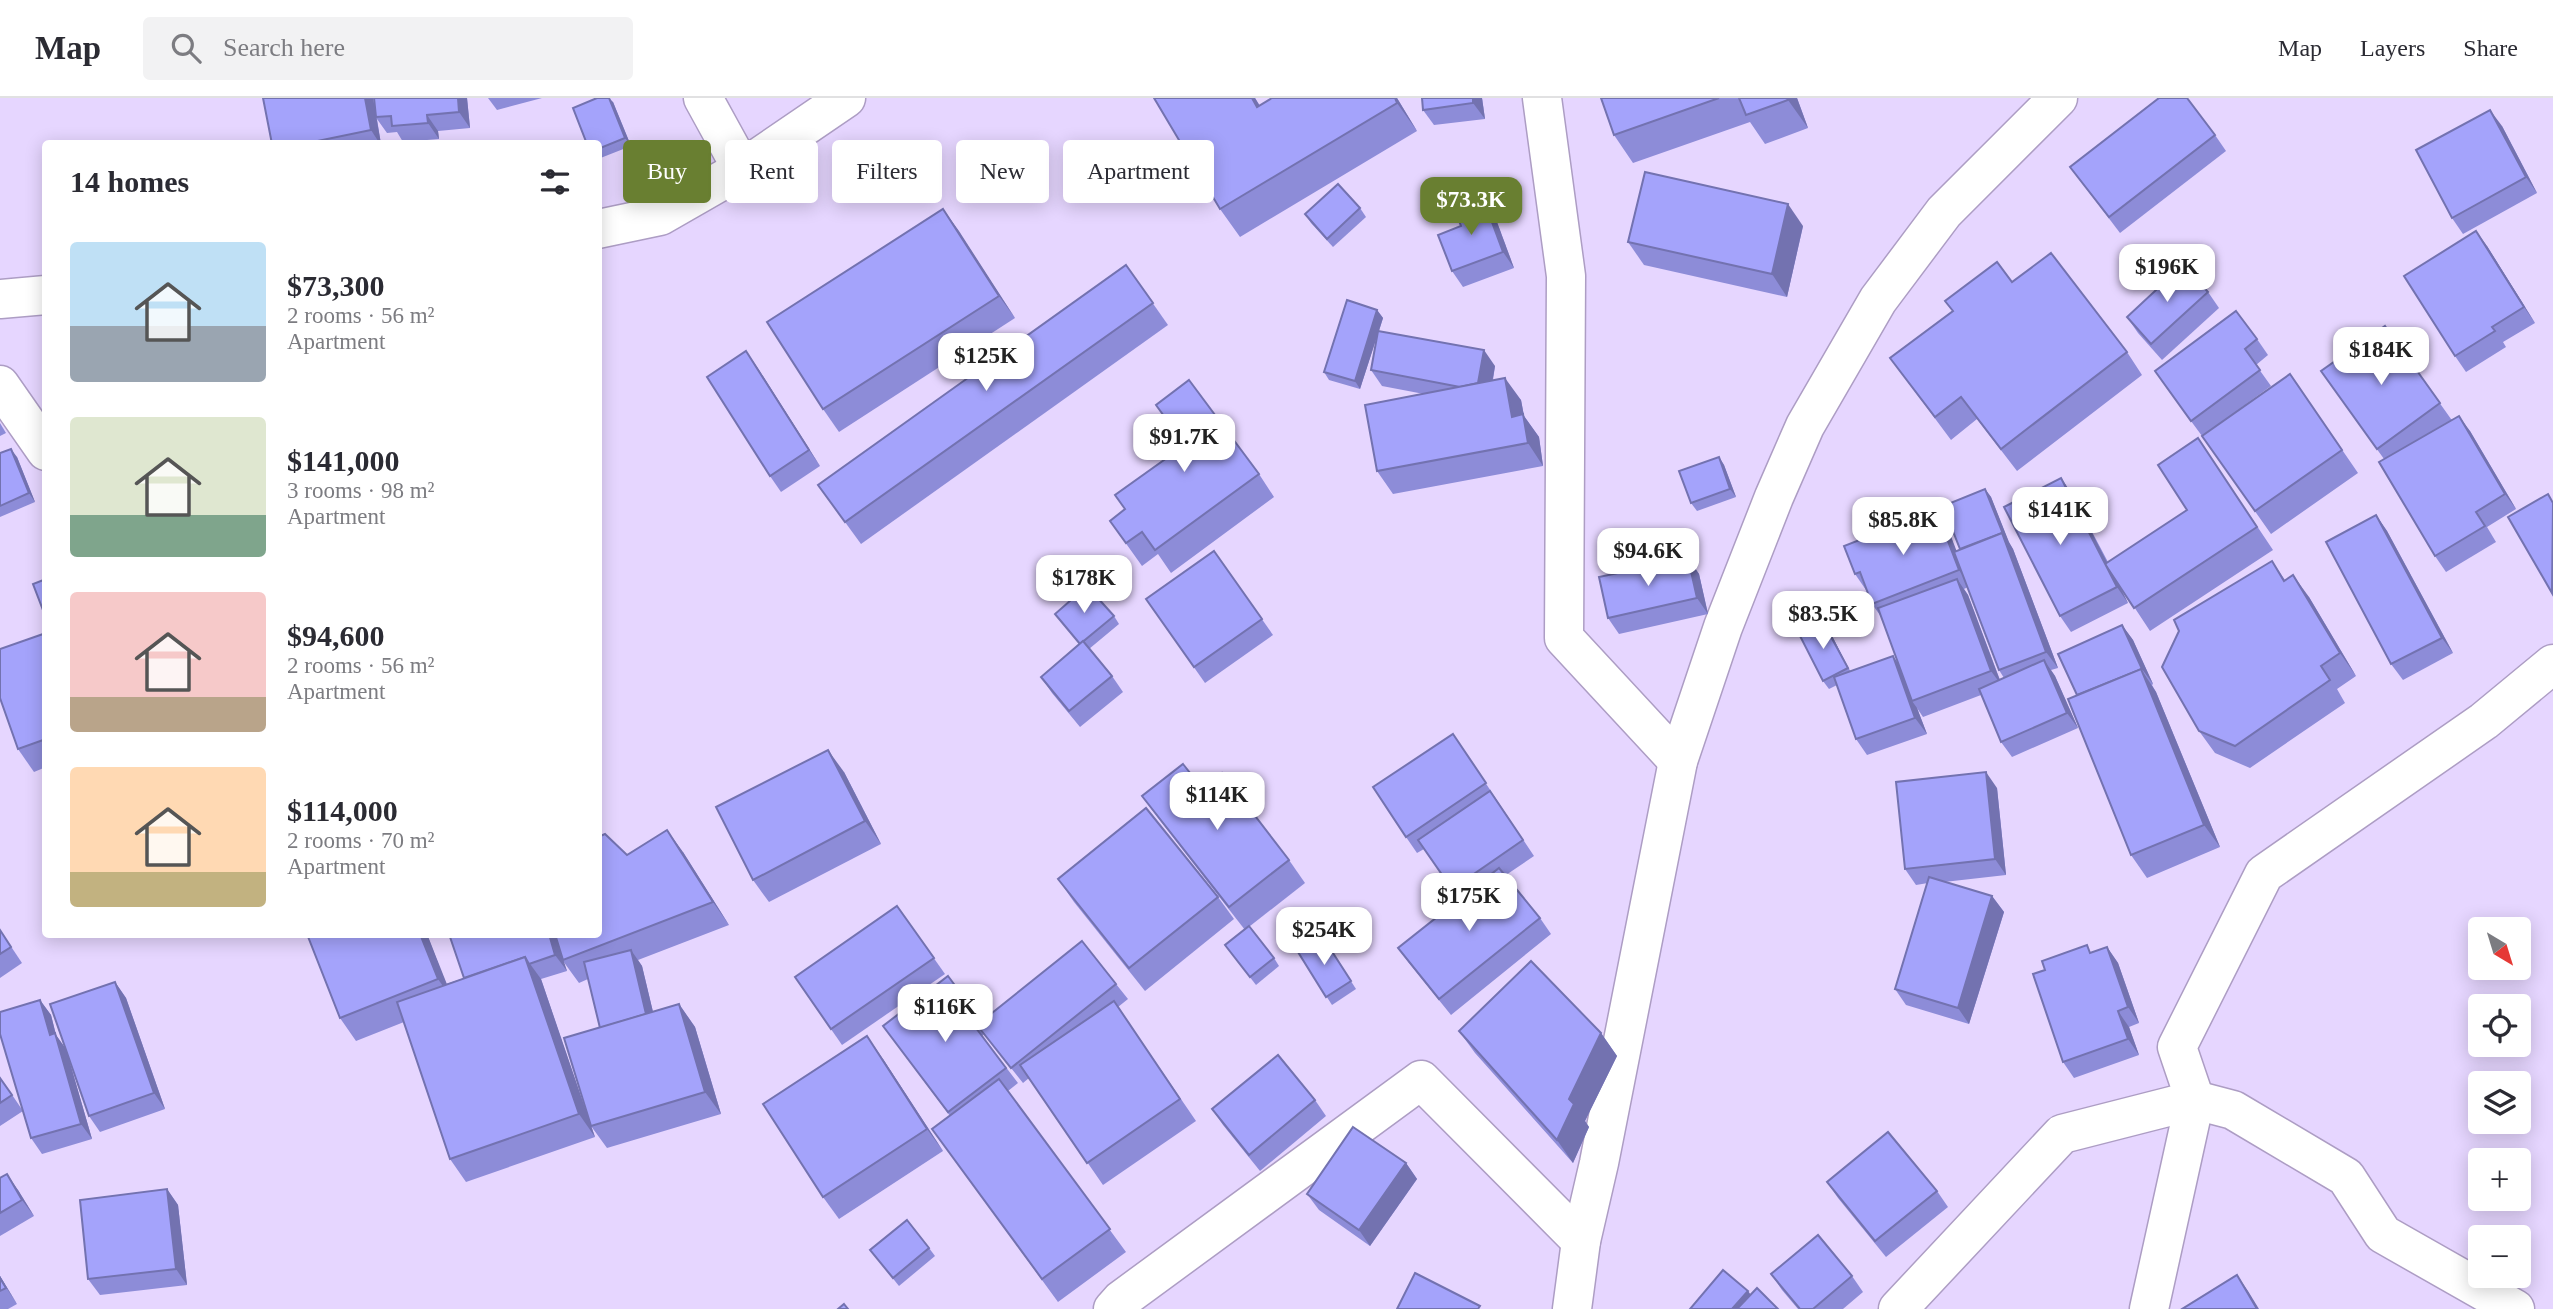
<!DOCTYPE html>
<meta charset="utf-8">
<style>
:root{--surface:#fff;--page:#f2f2f3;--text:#2b2b33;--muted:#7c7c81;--line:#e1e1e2;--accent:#697f31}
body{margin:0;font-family:"Times New Roman",serif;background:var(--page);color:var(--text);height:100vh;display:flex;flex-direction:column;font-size:26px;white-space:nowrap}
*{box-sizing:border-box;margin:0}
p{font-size:23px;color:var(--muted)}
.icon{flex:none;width:38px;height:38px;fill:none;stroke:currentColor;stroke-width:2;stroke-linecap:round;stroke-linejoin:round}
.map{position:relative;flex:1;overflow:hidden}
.sheet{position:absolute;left:42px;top:42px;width:560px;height:798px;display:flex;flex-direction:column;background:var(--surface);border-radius:7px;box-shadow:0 4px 18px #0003}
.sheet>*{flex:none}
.banner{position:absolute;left:623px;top:42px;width:665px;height:63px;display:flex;gap:14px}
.needle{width:46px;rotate:142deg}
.buttons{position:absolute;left:2468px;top:819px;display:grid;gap:14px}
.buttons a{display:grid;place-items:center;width:63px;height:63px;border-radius:7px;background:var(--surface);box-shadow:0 4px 18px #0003;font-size:35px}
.price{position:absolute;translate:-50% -60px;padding:0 16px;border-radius:14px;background:#fff;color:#222;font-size:23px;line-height:46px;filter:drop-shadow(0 2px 4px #0008)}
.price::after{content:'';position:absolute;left:50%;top:42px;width:21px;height:16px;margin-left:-10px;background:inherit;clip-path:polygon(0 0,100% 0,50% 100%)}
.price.on{background:var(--accent);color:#fff}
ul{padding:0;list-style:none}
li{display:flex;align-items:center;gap:21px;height:175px;padding:0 28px}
li span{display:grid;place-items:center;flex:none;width:196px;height:140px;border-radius:7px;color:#555}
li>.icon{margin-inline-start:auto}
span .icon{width:84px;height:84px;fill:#fffc;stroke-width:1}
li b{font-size:30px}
h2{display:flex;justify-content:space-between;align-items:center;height:84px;padding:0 28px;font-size:30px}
.pill{padding:0 24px;border-radius:7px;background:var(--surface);box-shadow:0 4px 18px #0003;font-size:24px;line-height:63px}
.pill.on{background:var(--accent);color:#fff}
header{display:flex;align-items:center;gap:42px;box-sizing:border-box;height:98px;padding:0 35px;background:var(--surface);border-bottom:2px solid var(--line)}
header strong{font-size:33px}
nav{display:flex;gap:38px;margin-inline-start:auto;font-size:24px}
.search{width:490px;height:63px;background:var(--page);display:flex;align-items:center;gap:18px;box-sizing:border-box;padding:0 24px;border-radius:7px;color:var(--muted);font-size:26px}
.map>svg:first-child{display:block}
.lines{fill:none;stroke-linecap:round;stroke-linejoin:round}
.minor-casing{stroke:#ad9dc4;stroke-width:41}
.minor{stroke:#fff;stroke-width:38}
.wall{fill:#8d8cd8;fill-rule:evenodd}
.shaded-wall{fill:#7372b0}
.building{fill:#a4a3fb;stroke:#7372b0;stroke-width:2}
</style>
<header>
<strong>Map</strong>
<div class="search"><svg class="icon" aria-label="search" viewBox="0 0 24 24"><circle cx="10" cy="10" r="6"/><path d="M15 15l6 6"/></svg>Search here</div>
<nav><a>Map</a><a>Layers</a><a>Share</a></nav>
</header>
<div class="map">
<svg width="2553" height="1211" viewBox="0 0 2553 1211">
<rect width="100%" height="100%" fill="#e6d6ff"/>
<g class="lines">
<!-- minor casing -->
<g class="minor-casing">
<g id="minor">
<path d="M703,0l39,71"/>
<path d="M1542,0l24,178 -2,362 114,123"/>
<path d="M598,131l62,-13 82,-47 104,-71"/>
<path d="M0,201l46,-4"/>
<path d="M0,287l46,66"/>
<path d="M1113,1211l8,-9 300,-220 160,161"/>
<path d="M1572,1211l9,-68 18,-78 79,-402 45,-134 51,-130 31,-71 73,-126 66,-88 114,-114"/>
<path d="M1898,1211l164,-175 133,-34 38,10 113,67 37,57 132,75"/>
<path d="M2149,1211l46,-209 -18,-53 87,-173 220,-153 69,-57"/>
</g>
</g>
<!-- minor -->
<use href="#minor" class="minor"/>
</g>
<!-- wall -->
<g class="wall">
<path d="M263,0h110l2,11 -1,-11h93l3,30 -32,3 1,8 -36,3 -6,-10 -10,1 -10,-14 4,25h-109z"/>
<path d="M488,0h54l-45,12z"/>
<path d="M1154,0h101l5,8 12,-8h125l20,33 -177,106 -20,-28z"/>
<path d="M1482,0l3,21 -51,6 -11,-15z"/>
<path d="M1601,0h196l11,30 -43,16 -15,-22 -117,41 -19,-28z"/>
<path d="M613,4l18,44 -33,13v-15z"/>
<path d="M2502,28l35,67 -74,41 -11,-16z"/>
<path d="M2215,37l11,16 -106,82 -50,-66z"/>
<path d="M1360,110l6,9 -33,30 -22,-24 -6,-9z"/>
<path d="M943,111l72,109 -176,114 -16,-23z"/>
<path d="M1494,116l20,54 -51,19 -11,-16z"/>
<path d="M1803,128l-16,71 -143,-32 -16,-23z"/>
<path d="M2487,148l48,77 -32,19 3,5 -40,25 -11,-16z"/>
<path d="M1126,167l42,60 -307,219 -43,-59z"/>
<path d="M2012,184l115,70 15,23 -125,96 -40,-52 -26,21 -61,-82 63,-47 -8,-10z"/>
<path d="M2208,194l11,16 -57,52 -24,-27 -11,-16z"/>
<path d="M1377,212l6,8 -4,13 116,35 -2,14 28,20 3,16 15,21 4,29 -150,28 -16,-23 47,-77 -42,-8 -11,-16 6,-34 -17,53 -31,-9 -5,-8z"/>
<path d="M2385,228l66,93 19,12 46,78 -29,18 9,15 -50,30 -11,-16 -51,-97 -63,-88z"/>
<path d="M2257,241l11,16 -12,10 15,21 -29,21 48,-33 68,99 -87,61 -69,-98 -36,-49z"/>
<path d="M757,269l63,99 -39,26 -11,-16z"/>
<path d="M1156,307l103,69 15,23 -103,76 -13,-19 -16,12 -32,-45 15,-12 60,-64z"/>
<path d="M0,325l6,10 -6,3z"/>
<path d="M2198,340l75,112 -123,81 -31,-47 9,19 -57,29 -11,-16 1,-138 11,16 36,68 79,-52z"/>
<path d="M0,355l17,4 18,45 -35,15z"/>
<path d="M1719,359l5,8 12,32 -39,14 -6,-8z"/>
<path d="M1985,391l6,8 18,46 4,6 45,119 -7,2 4,6 23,52 -66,29 -11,-15 -20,-47 -58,22 -6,-9 10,26 -60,21 -11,-16 -19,-54 -8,4 -6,-8 6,-51 21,41 43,-15 6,9 -17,-47 -10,-14 -6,-14 -11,-16 81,-64 11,16 9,25 4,-2zM1968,489l31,83 5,8 -4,2 -32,-85 -4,-6z"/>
<path d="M2376,417l11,16 66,122 -50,27 -12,-16z"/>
<path d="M1214,453l59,84 -68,48 -59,-84z"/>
<path d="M1688,460l11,16 9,40 -89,20 -11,-16z"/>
<path d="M2272,463l13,19 24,17 47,79 -19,13 8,14 -95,65 -35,-15 -16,-22z"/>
<path d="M1055,516l59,2 5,8 -30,25 23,27 11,16 -43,35 -28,-34 -11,-16 39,-33z"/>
<path d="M2122,527l11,15 20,44 -1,1 4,7 64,155 -73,31 -16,-23z"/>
<path d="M46,535v134l-12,5 -16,-23z"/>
<path d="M1453,636l81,122 -28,19 34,43 11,16 -100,81 -42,-52 -11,-15 61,-49 -35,-50 -7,4 -11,-16z"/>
<path d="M844,674l37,72 -112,58 -16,-22z"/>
<path d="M1202,690l87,72 16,23 -60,47 -87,-112 -16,-22z"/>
<path d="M1997,690l9,87 -62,7 48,14 12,16 -35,112 -63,-19 -11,-16 33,-106 -12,2 -11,-16z"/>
<path d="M683,754l46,73 -91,35 4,6 11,46 26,-8 16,23 26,87 -114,34 -16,-22 4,11 -129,45 -16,-23 -46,-137 -48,19 -16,-23 -33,-84h120l19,50 18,-6 163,-123zM563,863l16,22 9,-4 12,49 -10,96 -49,-145 26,-8z"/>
<path d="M1058,781l160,18 16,22 -89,72 -71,-89z"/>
<path d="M897,808l48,68 -103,71 -47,-68z"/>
<path d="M0,832l22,33 -22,15z"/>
<path d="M1322,838l34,53 -24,16 -34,-53z"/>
<path d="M1225,847l49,13 5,8 -23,19z"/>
<path d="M2107,849l11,16 21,60 -10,4 10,28 -65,23 -11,-16 -18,-92z"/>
<path d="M948,878l33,45 135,-37 12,15 -10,8 78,114 -93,64 -74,-107 -6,5 -39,-49 -2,2 36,47 -10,8 118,161 -68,50 -126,-173 18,-13 -67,-90z"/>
<path d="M115,884l11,16 39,111 -65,23 -11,-16 -22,-63 25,86 -50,15 -11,-16 -8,-27 -23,15v-49l23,34 17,-111 11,15 5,20 9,13z"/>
<path d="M1459,933l142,2 16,23 -32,65 4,6 -16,36 -98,-110z"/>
<path d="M883,961l60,92 -104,68 -16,-22z"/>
<path d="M1315,1002l11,16 -66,55 -37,-46 -11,-16z"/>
<path d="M1406,1065l11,16 -47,67 -51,-36 -12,-16z"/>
<path d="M0,1080l18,12 16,26 -34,20z"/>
<path d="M1827,1084l110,9 11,16 -62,50 -48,-59z"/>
<path d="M167,1091l11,16 9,80 -87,10 -12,-16z"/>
<path d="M929,1150l6,8 -36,30 -29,-36z"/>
<path d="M1771,1176l81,2 11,16 -20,17h-45l-16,-19z"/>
<path d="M0,1178l17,28 -9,5h-8z"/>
</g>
<!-- shaded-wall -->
<g class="shaded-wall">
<path d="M365,0h8l8,46h-1l-9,-14z"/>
<path d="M458,0h9l3,30 -11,-16z"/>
<path d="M609,0l4,4 18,44 -6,-8z"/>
<path d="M1252,0h3l22,37 -20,-28z"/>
<path d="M1395,0h2l20,33 -20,-28z"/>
<path d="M1473,0h9l3,21 -12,-16z"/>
<path d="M1787,0h10l11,30 -20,-28z"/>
<path d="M2490,12l12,16 35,67 -11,-16z"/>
<path d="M427,17l11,16 1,8 -11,-16z"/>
<path d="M1483,100l11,16 20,54 -11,-16z"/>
<path d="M1788,106l15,22 -16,71 -15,-23z"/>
<path d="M943,111l16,22 56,87 -16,-22z"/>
<path d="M2476,133l11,15 48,77 -11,-16z"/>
<path d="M1377,212l6,8 -23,71 -5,-8z"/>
<path d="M1484,252l11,16 -7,40 -11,-16z"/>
<path d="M746,253l11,16 63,99 -11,-16z"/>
<path d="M1505,280l16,22 3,16 15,21 4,29 -15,-23 -16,-26z"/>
<path d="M2459,318l11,15 46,78 -11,-15z"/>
<path d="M11,351l6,8 18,45 -6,-9z"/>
<path d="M1719,359l5,8 12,32 -6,-8z"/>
<path d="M2061,380l11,16 56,109 -11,-16z"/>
<path d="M1985,391l6,8 18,45 4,7 45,119 -12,-16z"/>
<path d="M1936,412l11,16 23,60 -11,-16z"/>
<path d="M2376,417l11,16 66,122 -11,-15z"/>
<path d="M1688,460l11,16 9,40 -11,-16z"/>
<path d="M2293,477l16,22 47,79 -16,-23z"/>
<path d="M1957,481l11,16 34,91 -11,-15z"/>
<path d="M1823,524l6,8 24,47 -5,-9z"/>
<path d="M2122,527l11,15 20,44 -11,-15z"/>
<path d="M1893,558l11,16 8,29 5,7 10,26 -12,-16z"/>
<path d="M2044,562l11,16 23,52 -11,-15z"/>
<path d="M2141,571l15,23 64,155 -16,-22z"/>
<path d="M828,652l16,22 37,72 -16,-23z"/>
<path d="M1986,674l11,16 9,87 -11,-16z"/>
<path d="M667,732l16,22 46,73 -16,-23z"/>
<path d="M1992,798l12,16 -35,112 -11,-16z"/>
<path d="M420,836h7l27,68 -16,-23z"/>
<path d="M549,836h6l12,37 -12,-16z"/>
<path d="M2107,849l11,16 21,60 -11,-16z"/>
<path d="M631,852l11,16 17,71 -12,-16z"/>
<path d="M525,859l16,22 54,158 -16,-23z"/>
<path d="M115,884l11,16 39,111 -11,-16z"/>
<path d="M40,902l11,15 5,20 10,14 26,90 -11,-15 -31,-89z"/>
<path d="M679,906l16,23 26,87 -16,-22z"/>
<path d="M2118,913l11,16 10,28 -11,-16z"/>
<path d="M1601,935l16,23 -32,65 4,6 -16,36 -16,-23 12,-41z"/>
<path d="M867,938l16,23 60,92 -16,-22z"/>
<path d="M1406,1065l11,16 -47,67 -11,-16z"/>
<path d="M7,1076l11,16 16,26 -12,-16z"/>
<path d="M167,1091l11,16 9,80 -11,-16z"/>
<path d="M2237,1177l11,16 11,18h-2z"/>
<path d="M0,1178l17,28 -17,-26z"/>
<path d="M1748,1193l6,8 -9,10h-13z"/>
</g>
<!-- building -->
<g class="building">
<path d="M263,0h102l6,32 -68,14h-31z"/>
<path d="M374,0h84l1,14 -32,3 1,8 -36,3 -1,-10 -15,1z"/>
<path d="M597,0h12l16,40 -27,11v-5h-11l-14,-36z"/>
<path d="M1154,0h98l5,9 15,-9h123l2,5 -177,106z"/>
<path d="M1422,0h51v5l-50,7z"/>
<path d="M1601,0h118l-105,37z"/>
<path d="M1739,0h48l1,2 -42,15z"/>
<path d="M2159,0h28l28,37 -106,82 -39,-50z"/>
<path d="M2490,12l36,67 -74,41 -36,-68z"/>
<path d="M1645,74l143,32 -16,70 -144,-32z"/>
<path d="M1338,86l22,24 -33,31 -22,-25z"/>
<path d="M1483,100l20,54 -51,19 -14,-36 23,-9 -7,-18z"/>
<path d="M943,111l56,87 -176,113 -56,-87z"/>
<path d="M2476,133l48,76 -32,20 3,4 -40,25 -51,-80z"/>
<path d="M2051,155l76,99 -126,97 -40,-52 -26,20 -45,-59 63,-47 -8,-10 52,-39 15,20z"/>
<path d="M1126,167l27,38 -308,219 -27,-37z"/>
<path d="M2183,167l25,27 -57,52 -24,-27z"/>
<path d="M1347,202l30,10 -22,71 -31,-9z"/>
<path d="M2236,213l21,28 -12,10 15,21 -69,51 -36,-50z"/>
<path d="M2385,228l55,77 -63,46 -56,-78z"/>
<path d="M1378,233l106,19 -6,33 -18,4 -89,-17z"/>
<path d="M746,253l63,99 -39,26 -63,-99z"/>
<path d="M2290,276l52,76 -87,61 -53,-75z"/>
<path d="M1505,280l7,39 11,-3 5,29 -151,28 -12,-66z"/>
<path d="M1189,282l70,94 -104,76 -13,-18 -16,11 -16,-22 15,-12 -10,-14 70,-50 -29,-40z"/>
<path d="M2459,318l46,78 -29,18 9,14 -50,30 -56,-94z"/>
<path d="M2198,340l59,89 -123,81 -29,-44 82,-54 -29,-45z"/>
<path d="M11,351l18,44 -29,13v-53z"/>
<path d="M1719,359l11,32 -39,14 -12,-32z"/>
<path d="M2061,380l56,109 -57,29 -56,-109z"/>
<path d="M1985,391l18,45 -1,-1 -42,16 -17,-43z"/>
<path d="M2548,396l5,9 -1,90 -44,-76z"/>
<path d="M1936,412l23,60 -87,34 -12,-32 -5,2 -11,-28z"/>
<path d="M2376,417l66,123 -51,26 -65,-122z"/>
<path d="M2002,435l44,119 -47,18 -45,-118z"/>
<path d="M1214,453l48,68 -68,48 -48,-68z"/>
<path d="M1688,460l9,40 -89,20 -9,-41z"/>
<path d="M2272,463l12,20 9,-6 47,78 -19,13 9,14 -95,66 -36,-15 -37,-64 17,-36 -5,-11z"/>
<path d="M46,481v39l-13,-34z"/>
<path d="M1957,481l34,92 -79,30 -34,-93z"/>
<path d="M1087,488l27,30 -34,28 -25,-30z"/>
<path d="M1823,524l25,46 -25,13 -24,-47z"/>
<path d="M2122,527l20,44 -65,26 -19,-41z"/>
<path d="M46,535v106l-28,10 -18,-51v-49z"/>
<path d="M1083,543l29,35 -43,35 -28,-34z"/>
<path d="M1893,558l22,62 -59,21 -22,-62z"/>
<path d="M2044,562l23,53 -66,29 -22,-53z"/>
<path d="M2141,571l63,156 -73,30 -63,-156z"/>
<path d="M1453,636l33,49 -80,54 -33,-50z"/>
<path d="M828,652l37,71 -112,59 -37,-73z"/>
<path d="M1183,666l19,24 20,-15 67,87 -60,47 -87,-111z"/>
<path d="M1986,674l9,87 -90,10 -9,-87z"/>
<path d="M1490,693l33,49 -71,49 -34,-49z"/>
<path d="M1146,710l72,89 -89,71 -71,-89z"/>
<path d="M667,732l46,72 -150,58 -8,-26h43v-97l7,-3 22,21z"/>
<path d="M1499,770l41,50 -101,81 -41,-51z"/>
<path d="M1929,779l63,19 -34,112 -63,-19z"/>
<path d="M897,808l37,52 -103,71 -36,-52z"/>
<path d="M1249,828l25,32 -24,19 -25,-32z"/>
<path d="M0,832l11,17 -11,7z"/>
<path d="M307,836h113l18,45 -98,39z"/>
<path d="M449,836h100l6,21 -26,9 -4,-7 -61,21z"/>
<path d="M1322,838l29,45 -25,16 -28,-45z"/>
<path d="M1082,843l34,43 -105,84 -34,-43z"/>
<path d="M2087,847l3,8 17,-6 21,60 -10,4 10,28 -65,23 -30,-88 12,-4 -3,-9z"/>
<path d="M631,852l15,64 -46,14 -16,-66z"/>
<path d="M525,859l54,157 -129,45 -53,-157z"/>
<path d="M1531,863l70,72 -32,66 5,5 -17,36 -98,-109z"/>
<path d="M948,878l29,39 -7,5 36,48 -58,44 -65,-86z"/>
<path d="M115,884l39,111 -65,23 -39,-112z"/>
<path d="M40,902l10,35 5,-2 26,91 -50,14 -31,-104v-22z"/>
<path d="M1114,903l66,98 -93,64 -67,-98z"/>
<path d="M679,906l26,88 -114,34 -27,-88z"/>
<path d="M867,938l60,93 -104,68 -60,-93z"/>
<path d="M1278,957l37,45 -66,55 -37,-46z"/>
<path d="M0,980l12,17 -12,8z"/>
<path d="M999,981l111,150 -68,50 -110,-150z"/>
<path d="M1353,1029l53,36 -47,67 -52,-36z"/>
<path d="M1888,1034l49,59 -62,50 -48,-59z"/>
<path d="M7,1076l15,26 -22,13v-35z"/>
<path d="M167,1091l9,80 -88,10 -8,-79z"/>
<path d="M907,1122l22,28 -36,30 -23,-28z"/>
<path d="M1818,1137l34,41 -39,33h-13l-29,-35z"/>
<path d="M1723,1172l25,21 -16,18h-42z"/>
<path d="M1415,1175l65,33 -2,3h-81z"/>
<path d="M2237,1177l20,34h-75z"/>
<path d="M0,1180l6,10 -6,3z"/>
<path d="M1757,1190l21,21h-41z"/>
<path d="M844,1206l4,5h-10z"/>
</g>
</svg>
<div class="buttons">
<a><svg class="needle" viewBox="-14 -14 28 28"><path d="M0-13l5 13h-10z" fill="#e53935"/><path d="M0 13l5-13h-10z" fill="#7c7c81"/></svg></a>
<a><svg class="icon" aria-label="locate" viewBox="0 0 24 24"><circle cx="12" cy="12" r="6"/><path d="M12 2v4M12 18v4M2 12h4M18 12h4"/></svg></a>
<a><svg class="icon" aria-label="layers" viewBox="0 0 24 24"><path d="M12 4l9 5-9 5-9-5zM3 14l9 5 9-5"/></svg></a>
<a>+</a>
<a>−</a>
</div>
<b class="price on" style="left:1471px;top:139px">$73.3K</b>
<b class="price" style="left:2167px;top:206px">$196K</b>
<b class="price" style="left:2381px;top:289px">$184K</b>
<b class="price" style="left:986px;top:295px">$125K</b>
<b class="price" style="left:1184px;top:376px">$91.7K</b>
<b class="price" style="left:2060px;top:449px">$141K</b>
<b class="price" style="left:1903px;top:459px">$85.8K</b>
<b class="price" style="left:1648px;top:490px">$94.6K</b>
<b class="price" style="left:1084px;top:517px">$178K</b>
<b class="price" style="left:1823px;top:553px">$83.5K</b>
<b class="price" style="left:1217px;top:734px">$114K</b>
<b class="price" style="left:1469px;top:835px">$175K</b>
<b class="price" style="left:1324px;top:869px">$254K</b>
<b class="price" style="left:945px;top:946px">$116K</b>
<div class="banner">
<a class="pill on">Buy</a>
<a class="pill">Rent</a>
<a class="pill">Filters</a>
<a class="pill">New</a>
<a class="pill">Apartment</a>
</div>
<section class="sheet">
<h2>14 homes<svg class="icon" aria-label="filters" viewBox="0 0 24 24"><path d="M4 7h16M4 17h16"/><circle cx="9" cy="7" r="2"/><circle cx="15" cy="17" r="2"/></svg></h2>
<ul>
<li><span style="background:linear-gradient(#bfe0f5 60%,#9aa5b1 0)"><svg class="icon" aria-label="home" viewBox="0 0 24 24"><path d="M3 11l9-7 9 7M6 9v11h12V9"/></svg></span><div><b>$73,300</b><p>2 rooms · 56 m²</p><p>Apartment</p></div></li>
<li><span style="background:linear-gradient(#dfe7d0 70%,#7fa58c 0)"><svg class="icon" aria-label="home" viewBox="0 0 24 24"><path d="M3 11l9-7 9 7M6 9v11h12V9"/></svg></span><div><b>$141,000</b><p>3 rooms · 98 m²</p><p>Apartment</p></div></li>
<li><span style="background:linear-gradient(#f6c9c9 75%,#b9a48a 0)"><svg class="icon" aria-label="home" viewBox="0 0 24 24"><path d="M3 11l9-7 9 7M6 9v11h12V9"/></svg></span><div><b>$94,600</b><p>2 rooms · 56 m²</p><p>Apartment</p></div></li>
<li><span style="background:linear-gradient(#ffd9b3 75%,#c2b280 0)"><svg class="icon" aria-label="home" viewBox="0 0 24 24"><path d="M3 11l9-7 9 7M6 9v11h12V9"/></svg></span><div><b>$114,000</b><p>2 rooms · 70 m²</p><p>Apartment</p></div></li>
</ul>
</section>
</div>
